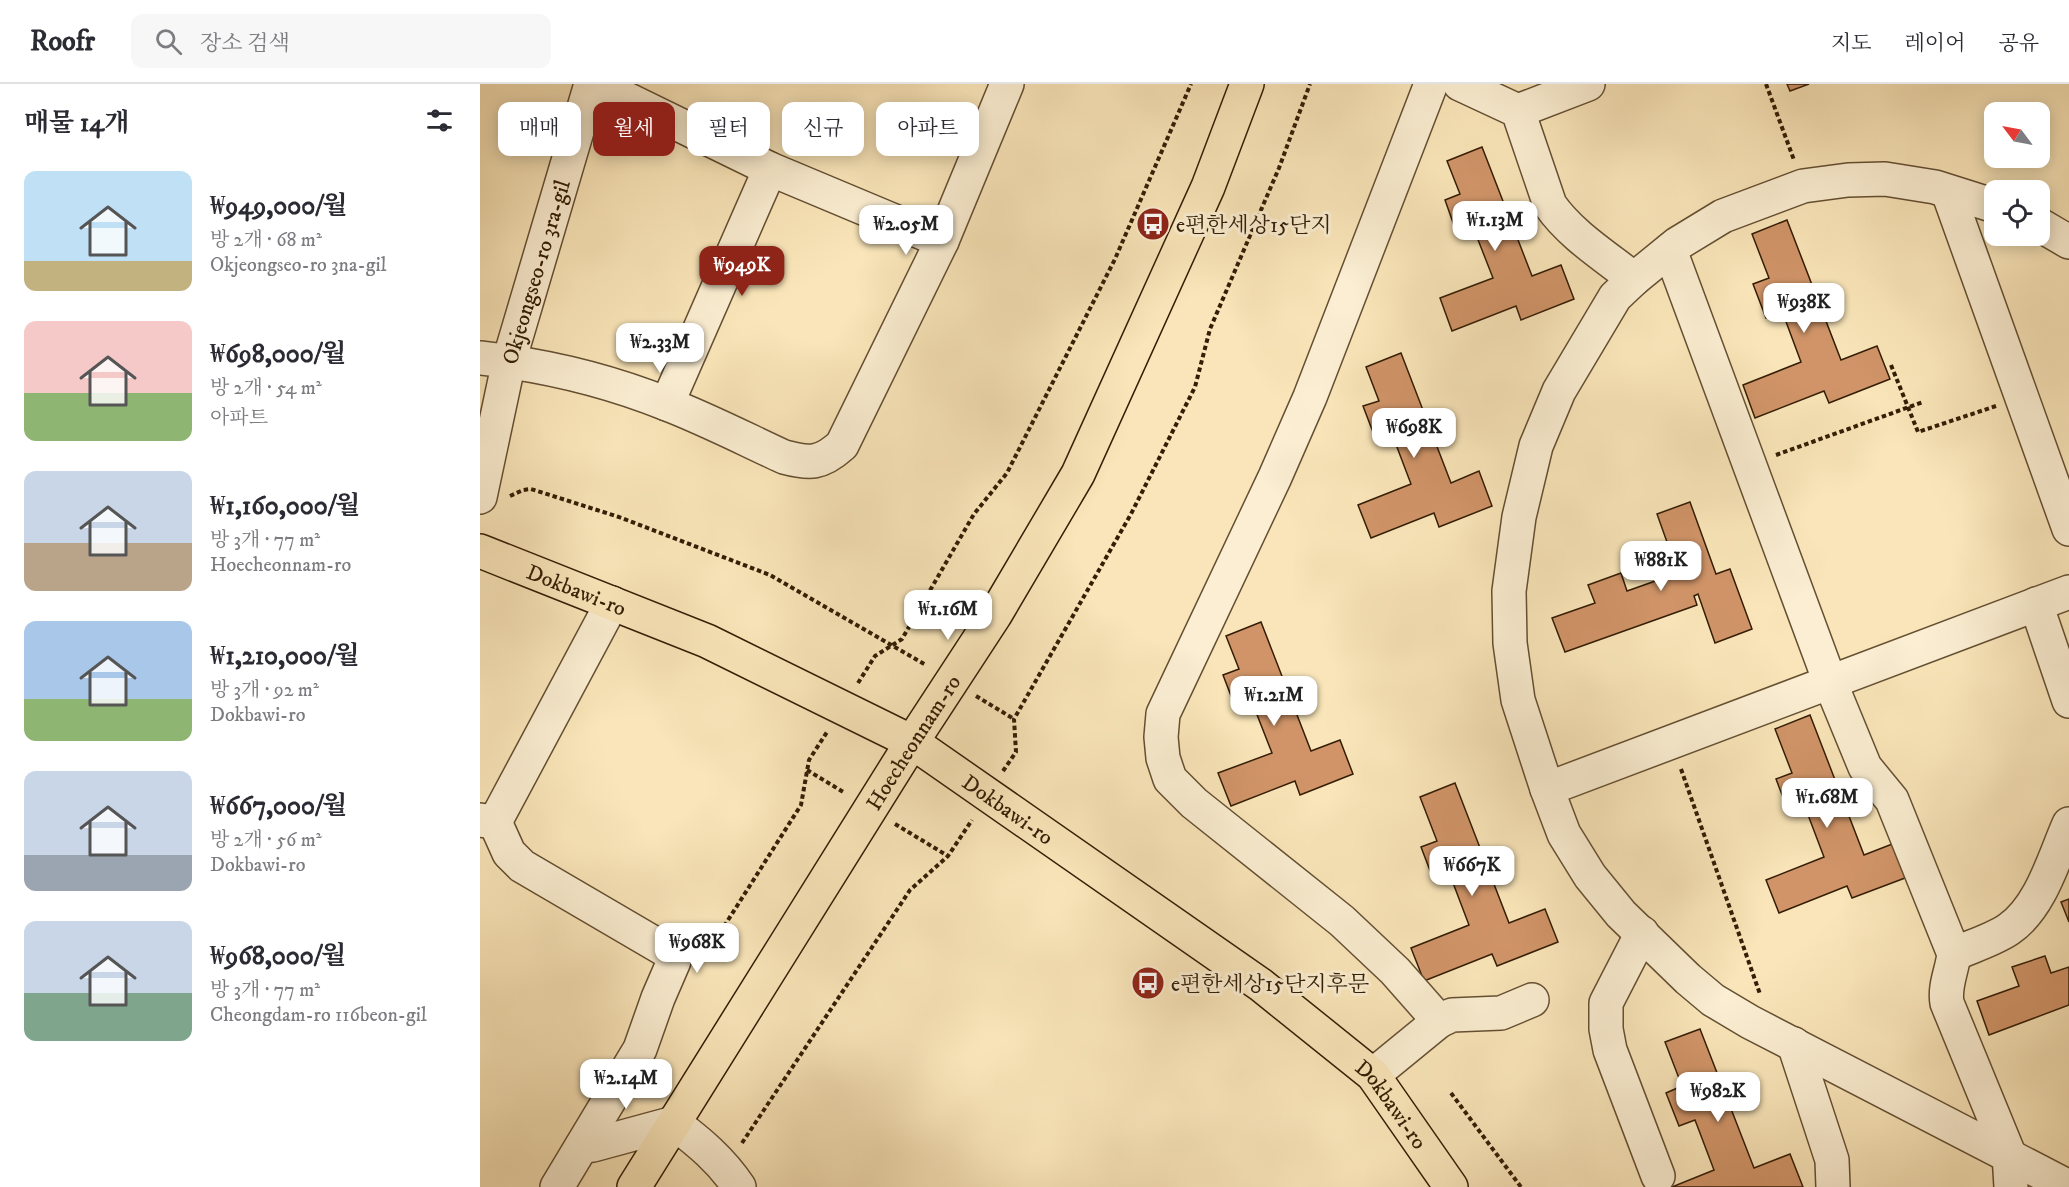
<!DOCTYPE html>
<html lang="ko">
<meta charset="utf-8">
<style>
:root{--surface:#fff;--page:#f7f7f7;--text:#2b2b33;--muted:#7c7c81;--line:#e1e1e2;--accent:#8f2418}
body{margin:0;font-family:"IM FELL DW Pica","Noto Serif KR",serif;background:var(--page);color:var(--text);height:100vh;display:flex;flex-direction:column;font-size:22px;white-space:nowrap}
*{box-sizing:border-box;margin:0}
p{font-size:20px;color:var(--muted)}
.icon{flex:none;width:33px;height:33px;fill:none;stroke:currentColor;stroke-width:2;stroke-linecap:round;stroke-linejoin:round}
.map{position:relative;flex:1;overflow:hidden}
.drawer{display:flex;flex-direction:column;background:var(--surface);width:480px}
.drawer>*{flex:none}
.hud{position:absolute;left:18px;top:18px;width:570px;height:54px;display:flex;gap:12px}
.needle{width:39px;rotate:302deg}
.tools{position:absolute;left:1504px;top:18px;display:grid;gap:12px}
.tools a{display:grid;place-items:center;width:66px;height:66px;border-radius:12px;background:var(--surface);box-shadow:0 3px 15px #0003;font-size:30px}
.price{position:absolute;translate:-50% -51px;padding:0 14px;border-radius:12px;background:#fff;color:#222;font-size:20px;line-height:39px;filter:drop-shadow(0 2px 3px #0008)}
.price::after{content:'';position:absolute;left:50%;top:36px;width:18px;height:14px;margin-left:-9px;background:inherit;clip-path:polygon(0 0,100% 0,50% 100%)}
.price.current{background:var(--accent);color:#fff}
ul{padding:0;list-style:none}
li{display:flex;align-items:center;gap:18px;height:150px;padding:0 24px}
li span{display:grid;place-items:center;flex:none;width:168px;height:120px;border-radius:12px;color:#555}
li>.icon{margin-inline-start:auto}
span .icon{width:72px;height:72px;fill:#fffc;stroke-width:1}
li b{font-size:26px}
h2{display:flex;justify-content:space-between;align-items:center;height:72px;padding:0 24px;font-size:26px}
.tag{padding:0 21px;border-radius:12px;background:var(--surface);box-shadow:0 3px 15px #0003;font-size:21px;line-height:54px}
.tag.current{background:var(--accent);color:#fff}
header{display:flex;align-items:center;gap:36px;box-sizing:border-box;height:84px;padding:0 30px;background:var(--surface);border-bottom:2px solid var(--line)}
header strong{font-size:28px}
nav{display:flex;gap:33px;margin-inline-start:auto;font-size:21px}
.search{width:420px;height:54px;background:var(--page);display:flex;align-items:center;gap:15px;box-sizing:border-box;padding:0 21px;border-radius:12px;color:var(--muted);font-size:22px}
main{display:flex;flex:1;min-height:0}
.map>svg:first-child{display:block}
.building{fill:#d09468;stroke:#331d05;stroke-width:1.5}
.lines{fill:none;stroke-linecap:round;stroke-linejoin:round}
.minor-casing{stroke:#644f32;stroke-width:36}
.major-casing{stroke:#331d05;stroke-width:36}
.path{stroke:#331d05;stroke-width:4;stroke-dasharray:4.5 3;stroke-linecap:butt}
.minor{stroke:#fbeed2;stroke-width:33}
.major{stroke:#f9e5b9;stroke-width:33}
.labels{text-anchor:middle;stroke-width:6;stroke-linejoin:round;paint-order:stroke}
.poi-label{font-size:22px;fill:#331d05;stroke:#fbeed2;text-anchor:start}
.street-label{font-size:22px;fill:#331d05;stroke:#fbeed2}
</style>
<header>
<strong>Roofr</strong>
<div class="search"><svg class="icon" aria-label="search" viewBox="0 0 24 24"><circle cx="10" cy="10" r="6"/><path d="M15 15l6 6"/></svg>장소 검색</div>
<nav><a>지도</a><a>레이어</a><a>공유</a></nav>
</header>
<main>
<section class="drawer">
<h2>매물 14개<svg class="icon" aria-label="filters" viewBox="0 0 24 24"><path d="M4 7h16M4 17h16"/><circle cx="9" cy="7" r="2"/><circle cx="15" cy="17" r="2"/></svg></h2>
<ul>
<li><span style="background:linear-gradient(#bfe0f5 75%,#c2b280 0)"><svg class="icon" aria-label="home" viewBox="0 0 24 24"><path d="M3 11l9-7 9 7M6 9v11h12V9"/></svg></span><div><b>₩949,000/월</b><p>방 2개 · 68 m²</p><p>Okjeongseo-ro 3na-gil</p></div></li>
<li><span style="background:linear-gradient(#f6c9c9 60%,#8fb573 0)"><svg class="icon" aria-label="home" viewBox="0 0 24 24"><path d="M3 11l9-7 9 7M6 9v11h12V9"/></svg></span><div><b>₩698,000/월</b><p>방 2개 · 54 m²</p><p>아파트</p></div></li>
<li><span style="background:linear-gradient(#c9d6e8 60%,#b9a48a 0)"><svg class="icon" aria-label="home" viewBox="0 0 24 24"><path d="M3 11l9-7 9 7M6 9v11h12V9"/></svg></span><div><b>₩1,160,000/월</b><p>방 3개 · 77 m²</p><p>Hoecheonnam-ro</p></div></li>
<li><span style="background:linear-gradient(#a9c7e8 65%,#8fb573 0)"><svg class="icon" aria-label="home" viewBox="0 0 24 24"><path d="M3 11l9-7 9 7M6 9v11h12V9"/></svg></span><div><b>₩1,210,000/월</b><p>방 3개 · 92 m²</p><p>Dokbawi-ro</p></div></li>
<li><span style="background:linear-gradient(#c9d6e8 70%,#9aa5b1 0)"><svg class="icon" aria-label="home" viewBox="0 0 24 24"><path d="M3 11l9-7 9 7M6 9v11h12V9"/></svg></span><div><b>₩667,000/월</b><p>방 2개 · 56 m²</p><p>Dokbawi-ro</p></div></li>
<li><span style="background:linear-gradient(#c9d6e8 60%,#7fa58c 0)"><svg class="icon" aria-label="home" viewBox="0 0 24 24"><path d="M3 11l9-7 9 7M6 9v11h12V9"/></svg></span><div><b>₩968,000/월</b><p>방 3개 · 77 m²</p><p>Cheongdam-ro 116beon-gil</p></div></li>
</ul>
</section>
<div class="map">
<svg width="1589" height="1103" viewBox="0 0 1589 1103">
<rect width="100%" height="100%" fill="#f9e5b9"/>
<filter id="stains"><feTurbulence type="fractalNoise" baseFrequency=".00333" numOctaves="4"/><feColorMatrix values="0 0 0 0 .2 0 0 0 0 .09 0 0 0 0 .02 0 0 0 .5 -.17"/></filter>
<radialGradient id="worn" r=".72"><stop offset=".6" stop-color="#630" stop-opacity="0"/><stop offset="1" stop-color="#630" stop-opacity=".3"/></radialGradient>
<!-- building -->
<g class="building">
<path d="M1307,0h22l-19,7z"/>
<path d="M1002,63l50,129 29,-11 13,34 -53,21 -5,-14 -64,25 -12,-33 53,-20 -20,-51 -16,7 -12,-34 15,-6 -13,-33z"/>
<path d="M1307,136l54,140 36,-14 13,33 -61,24 -5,-12 -69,27 -12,-33 58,-23 -19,-51 -16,7 -13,-34 16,-6 -17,-44z"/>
<path d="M921,269l50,130 28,-12 13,35 -53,21 -5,-14 -63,25 -13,-33 53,-21 -19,-50 -16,6 -13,-34 16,-5 -13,-34z"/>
<path d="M1210,418l26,72 14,-5 22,60 -37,14 -17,-49 -4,2 3,9 -132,47 -13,-34 43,-15 -7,-18 33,-12 6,18 51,-18 -21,-59z"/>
<path d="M781,538l50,129 29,-11 13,34 -53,21 -5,-14 -64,25 -13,-33 54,-20 -20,-51 -16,7 -13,-34 16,-6 -13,-33z"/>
<path d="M1330,631l54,140 36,-14 13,34 -61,23 -5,-12 -68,27 -13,-33 58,-23 -19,-50 -16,6 -13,-34 16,-6 -17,-44z"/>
<path d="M975,699l54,140 36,-14 13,33 -61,24 -5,-12 -68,27 -13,-33 58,-23 -19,-50 -16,6 -13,-34 16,-6 -17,-44z"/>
<path d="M1589,815v23l-8,-20z"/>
<path d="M1565,872l6,17 18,-6v38l-80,30 -12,-34 42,-15 -7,-19z"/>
<path d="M1220,945l54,139 36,-14 13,33h-131l42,-17 -19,-50 -16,6 -13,-33 16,-7 -17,-44z"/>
</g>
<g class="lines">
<!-- minor casing -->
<g class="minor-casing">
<g id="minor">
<path d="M116,0l174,85 172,72"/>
<path d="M951,0l-121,313 -35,80 -112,237 -2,23 2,21 7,21 24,24 148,118 53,50 44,50"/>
<path d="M980,0l58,27 32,94c21,30 55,51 84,74"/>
<path d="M1038,27l70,-27"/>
<path d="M1468,108l121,337"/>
<path d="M1515,122l-60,-19 -50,-8 -37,1 -45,6 -80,30 -46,28 -43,35 -19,18 -56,94 -23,55 -17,71 -10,74 1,52 8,57 29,89 17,45 26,42 31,38 67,65 25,21 37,22 319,165"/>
<path d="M1560,141l29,17"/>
<path d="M1190,166l160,432 35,85 27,33 62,154c-2,17 -10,32 -7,49l62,151 2,33"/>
<path d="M0,274c64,7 127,22 187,46 39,15 78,35 117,53 26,7 37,7 58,-12l100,-204 65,-157"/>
<path d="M187,320l103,-235"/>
<path id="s1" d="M0,413l29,-136 82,-277"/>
<path d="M1556,520l33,97"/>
<path d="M1067,705l522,-197"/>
<path d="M0,736l15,2 117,-219"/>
<path d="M15,738l14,31 13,13 147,86 5,9 -16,37 -18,51 -83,138"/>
<path d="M1162,849l-36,70v26l4,21 48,126"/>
<path d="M1474,870c18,-8 39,-14 55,-25 32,-22 45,-71 60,-105"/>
<path d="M1314,960l38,116 1,27"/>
<path d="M893,991l66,-54 13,-6 49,-2 31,-13"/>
<path d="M102,1062l11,-1 81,-22c25,19 47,37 65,64"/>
</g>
</g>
<!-- major casing -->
<g class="major-casing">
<g id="major">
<path id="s2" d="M0,467l227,90 205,101 349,243 112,90 78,112"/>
<path id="s3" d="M154,1103l278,-445 83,-127 83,-141 130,-287 39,-103"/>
</g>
</g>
<!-- path -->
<g class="path">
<path d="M1286,0l28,76"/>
<path d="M1411,281l27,67 78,-26"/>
<path d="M1296,371l147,-53"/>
<path d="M30,412l13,-6 8,-1 88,28 151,58 156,90"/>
<path d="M378,599l17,-27 27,-17 72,-125 33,-41 108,-214 76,-175"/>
<path d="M496,612l38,23"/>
<path d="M1201,685l79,225"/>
<path d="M327,686l38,23"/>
<path d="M523,687l13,-19 -2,-33 117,-205 64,-127 15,-58 69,-161 31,-84"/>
<path d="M415,740l53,32"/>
<path d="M224,874l97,-153 8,-45 18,-28"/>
<path d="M971,1009l70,94"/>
<path d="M262,1059l168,-253 38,-34 24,-36"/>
</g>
<!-- minor -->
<use href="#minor" class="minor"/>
<!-- major -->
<use href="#major" class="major"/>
</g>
<!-- icons -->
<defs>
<g id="bus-disc" transform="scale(1.725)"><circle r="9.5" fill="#8f2418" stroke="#fbeed2"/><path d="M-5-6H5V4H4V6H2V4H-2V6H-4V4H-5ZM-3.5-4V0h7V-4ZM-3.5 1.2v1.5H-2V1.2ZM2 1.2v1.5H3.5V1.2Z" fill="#fff"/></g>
</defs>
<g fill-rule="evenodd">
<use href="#bus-disc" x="673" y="140"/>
<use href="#bus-disc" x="668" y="899"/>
</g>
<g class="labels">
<!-- poi labels -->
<g class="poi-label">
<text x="696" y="148">e편한세상15단지</text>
<text x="691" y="907">e편한세상15단지후문</text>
</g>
<!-- street labels -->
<g class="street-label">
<text dy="8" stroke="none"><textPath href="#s1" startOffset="232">Okjeongseo-ro 3ra-gil</textPath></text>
<text dy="8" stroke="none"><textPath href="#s2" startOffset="104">Dokbawi-ro</textPath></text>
<text dy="8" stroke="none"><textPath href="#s3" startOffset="525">Hoecheonnam-ro</textPath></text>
<text dy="8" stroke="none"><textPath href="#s2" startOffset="590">Dokbawi-ro</textPath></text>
<text dy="8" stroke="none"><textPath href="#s2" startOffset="1076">Dokbawi-ro</textPath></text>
</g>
</g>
<rect width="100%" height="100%" filter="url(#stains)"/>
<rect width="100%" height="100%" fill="url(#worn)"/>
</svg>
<div class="tools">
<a><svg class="needle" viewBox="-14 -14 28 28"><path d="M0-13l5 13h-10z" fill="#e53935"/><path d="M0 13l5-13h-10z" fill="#7c7c81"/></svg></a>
<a><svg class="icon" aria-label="locate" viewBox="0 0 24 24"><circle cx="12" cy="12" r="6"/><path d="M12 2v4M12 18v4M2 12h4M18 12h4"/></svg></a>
</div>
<b class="price" style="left:1015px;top:168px">₩1.13M</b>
<b class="price" style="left:426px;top:172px">₩2.05M</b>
<b class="price current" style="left:262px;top:213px">₩949K</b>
<b class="price" style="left:1324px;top:250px">₩938K</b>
<b class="price" style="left:180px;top:290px">₩2.33M</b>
<b class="price" style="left:934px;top:375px">₩698K</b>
<b class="price" style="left:1181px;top:508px">₩881K</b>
<b class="price" style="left:468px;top:557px">₩1.16M</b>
<b class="price" style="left:794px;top:643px">₩1.21M</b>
<b class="price" style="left:1347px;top:745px">₩1.68M</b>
<b class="price" style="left:992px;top:813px">₩667K</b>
<b class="price" style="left:217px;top:890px">₩968K</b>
<b class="price" style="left:146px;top:1026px">₩2.14M</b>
<b class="price" style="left:1238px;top:1039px">₩982K</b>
<div class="hud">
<a class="tag">매매</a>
<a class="tag current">월세</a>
<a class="tag">필터</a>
<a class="tag">신규</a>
<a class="tag">아파트</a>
</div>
</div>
</main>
